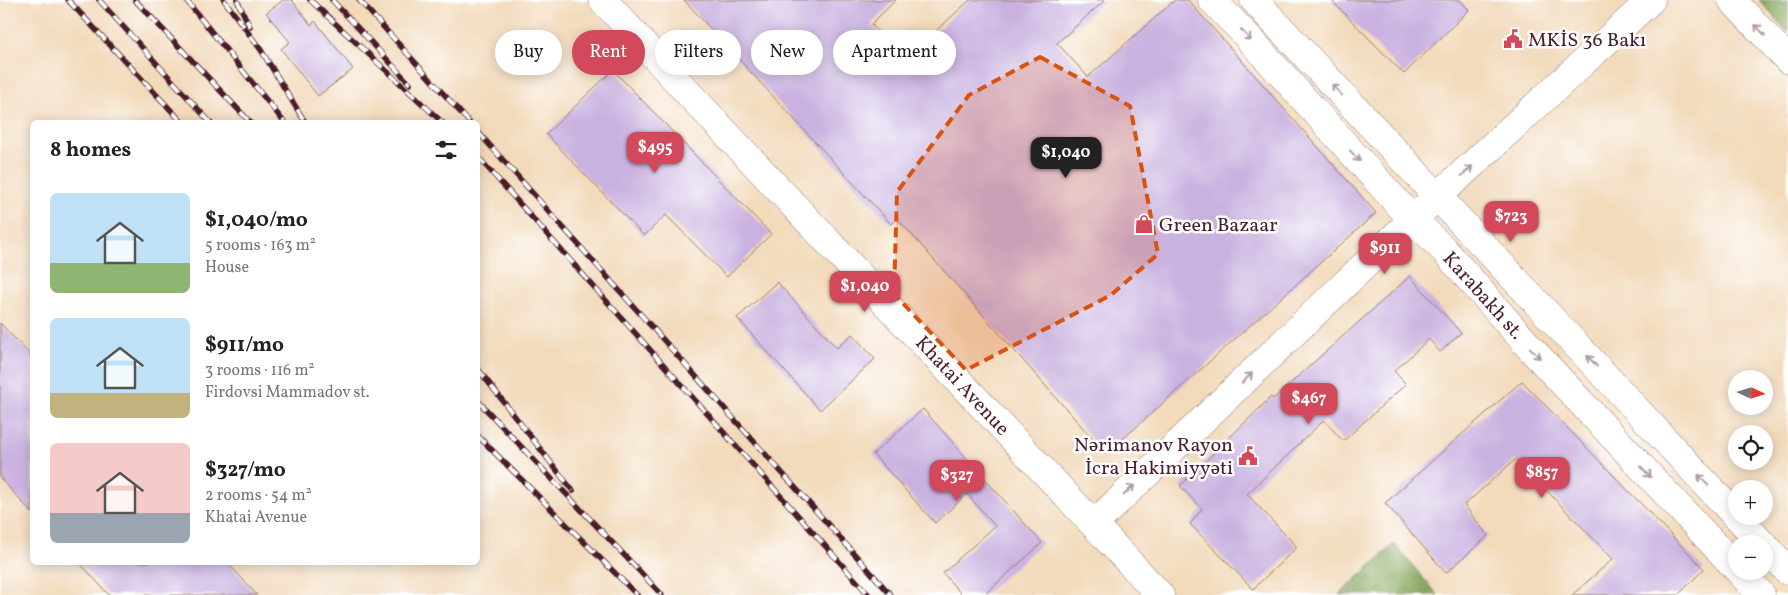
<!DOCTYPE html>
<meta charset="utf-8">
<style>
:root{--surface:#fff;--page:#f2f2f2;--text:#222;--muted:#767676;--accent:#d1495b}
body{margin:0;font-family:Vollkorn,serif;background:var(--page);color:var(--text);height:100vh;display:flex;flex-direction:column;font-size:19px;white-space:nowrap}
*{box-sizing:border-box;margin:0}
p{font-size:16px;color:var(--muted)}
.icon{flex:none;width:28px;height:28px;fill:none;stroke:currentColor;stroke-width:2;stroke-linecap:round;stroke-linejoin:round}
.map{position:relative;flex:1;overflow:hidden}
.details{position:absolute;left:30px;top:120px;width:450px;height:445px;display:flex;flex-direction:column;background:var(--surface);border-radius:8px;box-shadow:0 2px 12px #0003}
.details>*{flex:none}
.banner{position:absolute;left:495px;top:30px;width:475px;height:45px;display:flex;gap:10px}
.needle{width:32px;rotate:94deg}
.controls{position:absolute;left:1728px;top:370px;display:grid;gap:10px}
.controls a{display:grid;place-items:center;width:45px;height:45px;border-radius:50%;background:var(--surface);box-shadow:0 2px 12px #0003;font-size:25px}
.price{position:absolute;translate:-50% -42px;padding:0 11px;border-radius:10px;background:var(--accent);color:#fff;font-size:16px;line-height:32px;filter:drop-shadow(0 1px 2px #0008)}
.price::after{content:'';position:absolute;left:50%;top:30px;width:15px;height:11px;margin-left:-8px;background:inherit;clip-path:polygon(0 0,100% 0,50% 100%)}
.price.on{background:#222;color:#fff}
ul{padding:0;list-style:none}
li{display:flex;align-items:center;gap:15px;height:125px;padding:0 20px}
li span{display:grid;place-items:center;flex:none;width:140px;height:100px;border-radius:8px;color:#555}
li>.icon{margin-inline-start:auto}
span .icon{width:60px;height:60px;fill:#fffc;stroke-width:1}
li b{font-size:21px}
h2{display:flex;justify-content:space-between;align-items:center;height:60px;padding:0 20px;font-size:21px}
.tag{padding:0 18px;border-radius:22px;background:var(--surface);box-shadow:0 2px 12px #0003;font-size:18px;line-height:45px}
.tag.on{background:var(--accent);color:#fff}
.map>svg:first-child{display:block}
.forest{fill:url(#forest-crowns);stroke:#666242}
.building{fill:#c9b2e0}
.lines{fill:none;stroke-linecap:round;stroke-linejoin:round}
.minor-casing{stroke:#9e7c73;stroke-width:29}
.secondary-casing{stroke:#9e7c73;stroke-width:29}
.minor{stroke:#fff;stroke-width:28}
.secondary{stroke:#fff;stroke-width:28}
.rail-casing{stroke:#4a1f2b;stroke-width:5.5}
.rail{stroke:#fff;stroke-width:4;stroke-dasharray:11;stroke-linecap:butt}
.oneway{stroke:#ae9aa0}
.marked{fill:#d8530f;fill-opacity:0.2;stroke:#d8530f;stroke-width:4;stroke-dasharray:10 6;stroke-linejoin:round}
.labels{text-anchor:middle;stroke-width:5;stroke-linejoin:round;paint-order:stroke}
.poi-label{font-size:20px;fill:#4a1f2b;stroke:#fff;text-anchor:start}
.street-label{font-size:20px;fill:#4a1f2b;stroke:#fff}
</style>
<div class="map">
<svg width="1788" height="595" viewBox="0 0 1788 595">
<defs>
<pattern id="forest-crowns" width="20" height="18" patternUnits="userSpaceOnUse" patternTransform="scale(1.25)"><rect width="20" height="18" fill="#83a55a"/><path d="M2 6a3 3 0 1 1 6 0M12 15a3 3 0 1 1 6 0" fill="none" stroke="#6d864b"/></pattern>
</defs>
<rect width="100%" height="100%" fill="#fff"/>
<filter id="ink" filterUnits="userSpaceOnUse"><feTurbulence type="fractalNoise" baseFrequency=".02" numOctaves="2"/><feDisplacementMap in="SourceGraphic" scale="10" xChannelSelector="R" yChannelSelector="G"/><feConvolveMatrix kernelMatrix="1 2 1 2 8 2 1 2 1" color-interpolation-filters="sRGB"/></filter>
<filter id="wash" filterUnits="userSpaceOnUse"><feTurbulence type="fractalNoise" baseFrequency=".0096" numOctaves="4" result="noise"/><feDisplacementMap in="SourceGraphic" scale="20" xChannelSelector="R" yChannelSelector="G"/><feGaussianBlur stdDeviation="1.12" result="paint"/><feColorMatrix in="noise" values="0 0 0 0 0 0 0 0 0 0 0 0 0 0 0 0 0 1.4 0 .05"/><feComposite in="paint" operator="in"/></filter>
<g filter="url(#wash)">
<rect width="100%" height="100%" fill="#f2dabb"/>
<!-- forest -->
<g class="forest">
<path d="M1759,0h29v33z"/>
<path d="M1394,544l44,51h-99z"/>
</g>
<g id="blocks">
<!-- building -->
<g class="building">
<path d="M283,0h9l19,25 4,-4 38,48 -35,27 -37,-47 9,-7 -24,-29z"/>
<path d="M684,0h212l-25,24 33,36 66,-60h135l-48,43 31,34 87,-77h13l188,213 -270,241 -209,-236 -6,6z"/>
<path d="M1331,0h129l9,10 -65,64z"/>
<path d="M613,70l158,164 -44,43 -61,-62 -22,21 -98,-102z"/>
<path d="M1410,276l51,57 -21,19 -11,-13 -35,32 12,13 -63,57 -19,-21 -77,74 50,53 -44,42 -63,-65 12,-15 -22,-23 91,-89 2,2z"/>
<path d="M777,282l60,66 15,-14 23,25 -55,51 -83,-92z"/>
<path d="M0,323l32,34v156l-32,-35z"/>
<path d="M1522,381l182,188 -26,26h-106l41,-36 -97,-100 -52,46 24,31 -42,37 -61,-70z"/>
<path d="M923,409l119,134 -58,52h-22l-19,-22 52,-47 -28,-32 -32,29 -62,-69z"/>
<path d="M79,562h148l30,33h-148z"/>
</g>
</g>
</g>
<g filter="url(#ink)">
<use href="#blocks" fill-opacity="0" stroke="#9e7c73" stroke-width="1"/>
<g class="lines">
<!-- minor casing -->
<g class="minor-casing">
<g id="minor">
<path d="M1212,0l34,35 156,173 43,43 87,99 204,218"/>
<path d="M1254,0l482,516"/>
<path d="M1732,0l56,60"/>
<path d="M1737,516l25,28"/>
<path d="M1094,524l319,-305 238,-219"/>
<path d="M1764,545l24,26"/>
<path d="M1739,571l22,24"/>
</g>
</g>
<!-- secondary casing -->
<g class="secondary-casing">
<path id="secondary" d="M603,0l87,95 470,500"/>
</g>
<!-- minor -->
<use href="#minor" class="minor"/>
<!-- secondary -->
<use href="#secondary" class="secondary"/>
<!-- rail casing -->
<g class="rail-casing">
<g id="rail">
<path d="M68,0l114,122"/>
<path d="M99,0l111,122"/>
<path d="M135,0l115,122"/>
<path d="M186,0l98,122"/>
<path d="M224,0l37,50 44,72"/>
<path d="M237,0l13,27"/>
<path d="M310,0l132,122"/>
<path d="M332,0l78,84"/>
<path d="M359,0l110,122"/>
<path d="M478,132l413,463"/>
<path d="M478,157l391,438"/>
<path d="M478,369l95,122"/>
<path d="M478,401l184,194"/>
<path d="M478,436l159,159"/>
</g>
</g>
<!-- rail -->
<use href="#rail" class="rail"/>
</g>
<!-- one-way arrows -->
<defs><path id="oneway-shaft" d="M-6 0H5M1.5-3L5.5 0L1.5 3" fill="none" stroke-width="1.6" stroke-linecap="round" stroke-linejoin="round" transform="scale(1.25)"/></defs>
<g class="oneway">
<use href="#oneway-shaft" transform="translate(1760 30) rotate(-133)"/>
<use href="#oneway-shaft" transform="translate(1246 35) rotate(47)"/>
<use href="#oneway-shaft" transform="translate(1337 90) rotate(-133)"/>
<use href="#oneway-shaft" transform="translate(1355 156) rotate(48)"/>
<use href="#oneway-shaft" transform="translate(1467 171) rotate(-43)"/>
<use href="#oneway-shaft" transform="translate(1535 353) rotate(47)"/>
<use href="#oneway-shaft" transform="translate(1592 361) rotate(-133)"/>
<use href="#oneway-shaft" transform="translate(1247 378) rotate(-44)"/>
<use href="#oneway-shaft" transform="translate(1646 472) rotate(47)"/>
<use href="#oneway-shaft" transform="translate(1703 480) rotate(-133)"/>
<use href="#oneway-shaft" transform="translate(1129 490) rotate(-44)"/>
</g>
</g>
<!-- marked area -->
<path class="marked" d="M1040,57l90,49 28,148 -47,41 -145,75 -72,-76 3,-102 72,-97z"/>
<!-- icons -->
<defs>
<g id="civic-bare" transform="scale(1.5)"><path d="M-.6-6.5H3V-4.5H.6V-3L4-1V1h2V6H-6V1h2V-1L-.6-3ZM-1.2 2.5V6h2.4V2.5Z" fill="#d1495b" stroke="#fff" stroke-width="2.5" paint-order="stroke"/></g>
<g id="shop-bare" transform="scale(1.5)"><path d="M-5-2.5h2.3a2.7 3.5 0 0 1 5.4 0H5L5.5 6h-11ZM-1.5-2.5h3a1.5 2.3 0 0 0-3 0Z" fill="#d1495b" stroke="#fff" stroke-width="2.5" paint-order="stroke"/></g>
</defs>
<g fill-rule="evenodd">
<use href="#civic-bare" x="1513" y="39"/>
<use href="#shop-bare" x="1144" y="224"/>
<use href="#civic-bare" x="1248" y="456"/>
</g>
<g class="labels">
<!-- poi labels -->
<g class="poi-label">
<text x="1528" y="46">MKİS 36 Bakı</text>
<text x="1159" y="231">Green Bazaar</text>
<text x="1233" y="451" text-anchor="end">Nərimanov Rayon<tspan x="1233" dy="23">İcra Hakimiyyəti</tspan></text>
</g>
<!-- street labels -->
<g class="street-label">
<text transform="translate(1484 295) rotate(48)" y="7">Karabakh st.</text>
<text transform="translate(963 385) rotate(47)" y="7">Khatai Avenue</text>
</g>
</g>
</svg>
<div class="controls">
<a><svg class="needle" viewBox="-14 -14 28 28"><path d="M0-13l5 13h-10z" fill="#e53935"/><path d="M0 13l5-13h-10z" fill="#767676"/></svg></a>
<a><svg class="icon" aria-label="locate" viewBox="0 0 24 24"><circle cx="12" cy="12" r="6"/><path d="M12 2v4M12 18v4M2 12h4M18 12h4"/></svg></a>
<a>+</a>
<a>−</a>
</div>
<b class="price" style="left:655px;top:174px">$495</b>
<b class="price on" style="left:1066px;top:179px">$1,040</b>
<b class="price" style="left:1511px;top:243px">$723</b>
<b class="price" style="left:1385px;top:275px">$911</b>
<b class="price" style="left:865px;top:313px">$1,040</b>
<b class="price" style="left:1309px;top:425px">$467</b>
<b class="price" style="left:1542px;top:499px">$857</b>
<b class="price" style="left:957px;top:502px">$327</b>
<div class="banner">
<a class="tag">Buy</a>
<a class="tag on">Rent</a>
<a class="tag">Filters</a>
<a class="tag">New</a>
<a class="tag">Apartment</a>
</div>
<section class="details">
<h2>8 homes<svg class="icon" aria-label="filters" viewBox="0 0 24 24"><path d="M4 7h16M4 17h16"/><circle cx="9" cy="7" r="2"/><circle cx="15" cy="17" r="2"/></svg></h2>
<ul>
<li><span style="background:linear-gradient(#bfe0f5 70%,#8fb573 0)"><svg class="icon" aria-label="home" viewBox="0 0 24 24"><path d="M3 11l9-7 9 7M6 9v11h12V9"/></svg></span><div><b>$1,040/mo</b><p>5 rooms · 163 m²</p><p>House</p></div></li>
<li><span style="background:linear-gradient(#bfe0f5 75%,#c2b280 0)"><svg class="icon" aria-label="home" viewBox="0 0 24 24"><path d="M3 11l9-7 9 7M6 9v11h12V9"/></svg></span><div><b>$911/mo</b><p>3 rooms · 116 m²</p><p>Firdovsi Mammadov st.</p></div></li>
<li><span style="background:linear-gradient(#f6c9c9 70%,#9aa5b1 0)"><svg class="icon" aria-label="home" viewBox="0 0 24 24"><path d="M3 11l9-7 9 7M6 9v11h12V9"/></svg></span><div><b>$327/mo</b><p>2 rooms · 54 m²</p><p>Khatai Avenue</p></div></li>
</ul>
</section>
</div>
